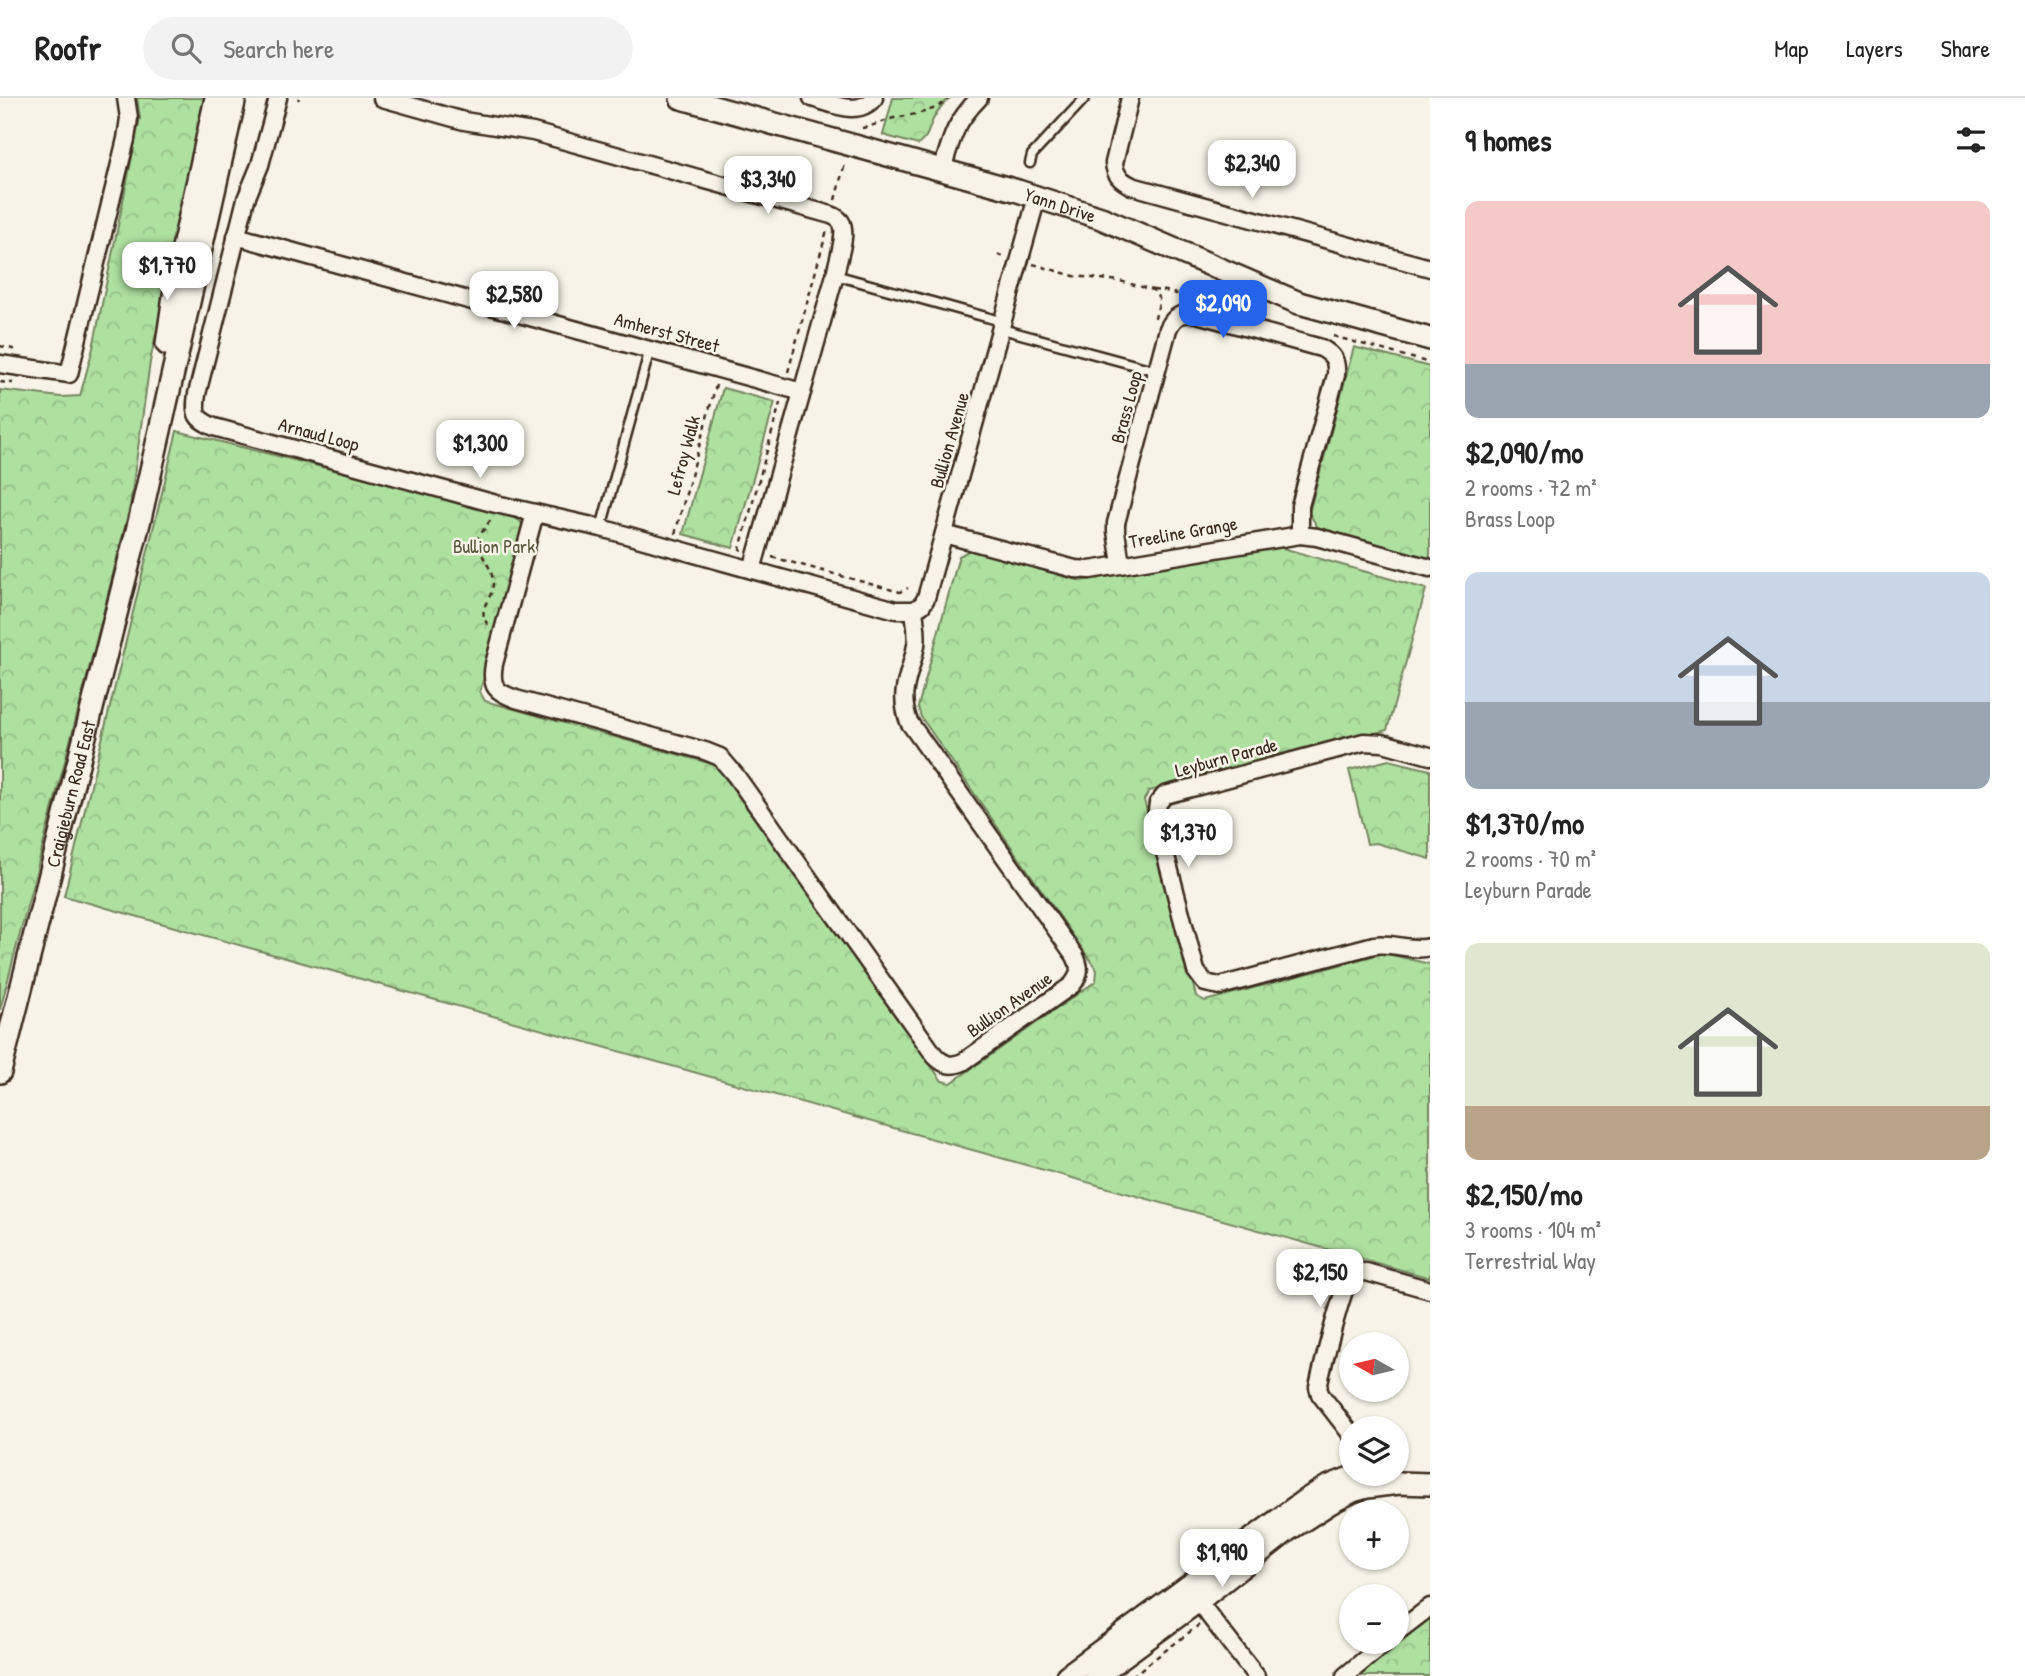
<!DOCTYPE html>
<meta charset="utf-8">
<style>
:root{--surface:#fff;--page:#f2f2f2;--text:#222;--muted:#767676;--line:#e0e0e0;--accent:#2563eb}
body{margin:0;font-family:"Patrick Hand",sans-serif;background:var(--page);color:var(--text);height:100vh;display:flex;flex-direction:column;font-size:26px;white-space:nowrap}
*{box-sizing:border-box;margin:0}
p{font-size:23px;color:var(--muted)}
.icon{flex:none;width:38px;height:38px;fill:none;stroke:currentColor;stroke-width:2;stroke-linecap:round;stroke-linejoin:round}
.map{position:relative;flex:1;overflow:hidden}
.drawer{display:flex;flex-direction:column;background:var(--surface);width:595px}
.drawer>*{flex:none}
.needle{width:46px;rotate:278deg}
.controls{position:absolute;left:1339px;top:1234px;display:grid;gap:14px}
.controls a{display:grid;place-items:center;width:70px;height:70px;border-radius:50%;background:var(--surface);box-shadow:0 2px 5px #0004;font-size:35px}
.price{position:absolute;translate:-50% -60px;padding:0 16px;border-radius:14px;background:#fff;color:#222;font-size:23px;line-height:46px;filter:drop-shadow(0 2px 4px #0008)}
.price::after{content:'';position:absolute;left:50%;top:42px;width:21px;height:16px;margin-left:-10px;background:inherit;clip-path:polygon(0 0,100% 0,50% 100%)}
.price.on{background:var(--accent);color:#fff}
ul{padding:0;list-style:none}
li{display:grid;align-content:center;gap:14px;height:371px;padding:0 35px}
li span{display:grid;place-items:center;height:217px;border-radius:14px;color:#555}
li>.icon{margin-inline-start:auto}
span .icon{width:126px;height:126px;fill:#fffc;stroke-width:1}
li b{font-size:30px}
h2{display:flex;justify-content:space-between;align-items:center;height:84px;padding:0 35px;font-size:30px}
header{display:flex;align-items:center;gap:42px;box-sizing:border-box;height:98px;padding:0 35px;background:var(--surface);border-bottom:2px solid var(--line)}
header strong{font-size:33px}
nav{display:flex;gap:38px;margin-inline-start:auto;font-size:24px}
.search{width:490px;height:63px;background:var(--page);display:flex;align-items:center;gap:18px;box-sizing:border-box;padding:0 24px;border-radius:38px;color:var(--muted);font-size:26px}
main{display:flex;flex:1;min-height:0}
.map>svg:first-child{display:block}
.park{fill:url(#park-crowns);stroke:#74855f;stroke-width:2}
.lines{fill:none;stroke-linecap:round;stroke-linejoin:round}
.lane-casing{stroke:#3b2a1e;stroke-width:13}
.street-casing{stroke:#3b2a1e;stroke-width:21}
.secondary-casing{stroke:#3b2a1e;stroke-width:26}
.path{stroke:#3b2a1e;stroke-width:2.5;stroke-dasharray:5 5;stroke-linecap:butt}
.lane{stroke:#f7f3e8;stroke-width:8}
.street{stroke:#f7f3e8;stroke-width:16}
.secondary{stroke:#f7f3e8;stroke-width:21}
.labels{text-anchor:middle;stroke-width:5;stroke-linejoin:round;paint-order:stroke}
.street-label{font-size:19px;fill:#3b2a1e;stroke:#f7f3e8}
.park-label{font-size:19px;fill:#58583e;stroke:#f7f3e8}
</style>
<header>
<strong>Roofr</strong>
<div class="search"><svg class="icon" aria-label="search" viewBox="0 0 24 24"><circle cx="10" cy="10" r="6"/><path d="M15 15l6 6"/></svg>Search here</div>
<nav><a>Map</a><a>Layers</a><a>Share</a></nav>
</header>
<main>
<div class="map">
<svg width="1430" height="1578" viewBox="0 0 1430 1578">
<defs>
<pattern id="park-crowns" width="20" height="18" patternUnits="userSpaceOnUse" patternTransform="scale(1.75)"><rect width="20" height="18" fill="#aee0a0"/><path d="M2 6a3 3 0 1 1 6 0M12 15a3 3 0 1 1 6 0" fill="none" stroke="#97c089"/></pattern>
</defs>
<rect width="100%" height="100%" fill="#f7f3e8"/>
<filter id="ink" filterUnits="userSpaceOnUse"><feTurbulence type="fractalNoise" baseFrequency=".0143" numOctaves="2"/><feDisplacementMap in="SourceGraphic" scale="14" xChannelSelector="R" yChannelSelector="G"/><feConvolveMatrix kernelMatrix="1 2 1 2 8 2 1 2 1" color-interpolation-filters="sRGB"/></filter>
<g filter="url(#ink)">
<!-- park -->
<g class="park">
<path d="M137,0h68l-55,264 -20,144 -36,144 -94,360v-620l61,7 19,-1 13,-48 47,-230z"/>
<path d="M893,0h56c-8,8 -14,16 -18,26 -4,11 -3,12 -13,21l-35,-10z"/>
<path d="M1354,249l76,20v193l-110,-29 -11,-18z"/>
<path d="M723,290l52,14 -42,146 -50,-14z"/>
<path d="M177,333l302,75 34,10 8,6 3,10 -44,160 5,9 231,64 226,316 9,2 145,-102 1,-11 -176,-253 -3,-10 41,-151 11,-6 111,31 198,-34 147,42 -39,141 -238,61 -5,9 52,196 9,5 179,-48 46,11v314l-1366,-382z"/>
<path d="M1389,662l41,10v89l-54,-16 -9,1 -18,-74z"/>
<path d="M1430,1509v69h-85l41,-34h10l1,-9z"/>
</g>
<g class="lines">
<!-- lane casing -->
<g class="lane-casing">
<g id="lane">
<path d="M1030,65l2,-8 53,-57"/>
<path d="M835,177l169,47"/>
<path d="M1002,231l155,42"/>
<path d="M601,430l49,-179"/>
</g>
</g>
<!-- street casing -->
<g class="street-casing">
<g id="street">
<path d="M278,0l-18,67 -14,34 -49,195c-3,21 -1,25 17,33l282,77 105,24 295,82h18"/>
<path d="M382,0l82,23 69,11 298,83c3,1 8,4 10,7 7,11 -4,40 -6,53l-83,295"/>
<path d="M812,0c21,6 46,19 62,0"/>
<path d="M1130,0l-16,65c1,12 6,17 18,23l298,82"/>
<path d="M942,72c10,-33 12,-46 37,-72"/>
<path d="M236,138l566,156"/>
<path d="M0,266l69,10 57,-235 3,-21 -3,-20"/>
<path d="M535,415l-41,151c-4,23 2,28 22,35l189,52 15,6 16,19 199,280c9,9 16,11 28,6l109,-77c8,-10 9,-17 3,-29l-166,-234c-12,-32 2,-47 7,-77 2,-12 -1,-23 -2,-35l8,-5 4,-7 111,-401"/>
<path d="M944,436l131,35 15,1 210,-35 17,2 113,31"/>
<path d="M1121,466l-5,-33v-8l52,-194c7,-15 14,-16 29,-15l124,34c13,7 16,13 15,27l-36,131v29"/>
<path d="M1430,658l-47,-13 -19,-1 -199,53 -7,8 -2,15 40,153 9,12 15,3 154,-41c19,-3 37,7 56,2"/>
<path d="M1351,1336l-31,-40 -2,-7c4,-18 24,-101 33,-110 4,-5 9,-5 15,-5l64,18"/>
<path d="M1191,1494l65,84"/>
<path d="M1396,1535l34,-26"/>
<path d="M1345,1578l41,-34"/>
</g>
</g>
<!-- secondary casing -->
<g class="secondary-casing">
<g id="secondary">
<path id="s1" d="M681,0l337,93 83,27 198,85 131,36"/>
<path d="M167,246l10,-69 39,-177"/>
<path id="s2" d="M0,974l140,-553 95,-421"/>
<path d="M1067,1578l237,-175 23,-14 28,-11"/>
<path d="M1096,1578l102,-75 90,-71 42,-27 23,-12 14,-4 32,-4 31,1"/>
</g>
</g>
<!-- path -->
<g class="path">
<path d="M298,0l1,2"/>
<path d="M862,30c12,-2 21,-7 32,-10 21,-4 39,-5 56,-20"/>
<path d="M835,102l10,-37"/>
<path d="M998,157l8,2"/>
<path d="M1033,166l41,12 46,5 33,9 7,10 -5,18"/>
<path d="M1153,192l13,1 25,7"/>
<path d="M1333,238l97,27"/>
<path d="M0,248l17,4"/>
<path d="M788,274l39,-142"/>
<path d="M0,284l13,1"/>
<path d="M675,436l41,-149"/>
<path d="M742,452l-2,-1 40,-146"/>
<path d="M772,459l128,35 8,-4"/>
<path d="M488,527c-13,-18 6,-25 5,-43 -1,-17 -14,-26 -16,-43l15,-21"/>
<path d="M1132,1578l67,-51"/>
</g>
<!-- lane -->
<use href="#lane" class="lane"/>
<!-- street -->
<use href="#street" class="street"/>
<!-- secondary -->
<use href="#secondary" class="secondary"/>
</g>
</g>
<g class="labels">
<!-- street labels -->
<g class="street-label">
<text dy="7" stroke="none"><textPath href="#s1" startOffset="394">Yann Drive</textPath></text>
<text transform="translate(667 234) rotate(15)" y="7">Amherst Street</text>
<text transform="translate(1126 309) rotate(-75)" y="7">Brass Loop</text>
<text transform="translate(319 336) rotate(15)" y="7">Arnaud Loop</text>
<text transform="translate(949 342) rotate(-74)" y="7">Bullion Avenue</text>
<text transform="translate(683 357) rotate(-75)" y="7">Lefroy Walk</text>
<text transform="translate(1183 434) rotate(-10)" y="7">Treeline Grange</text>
<text transform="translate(1226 659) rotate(-15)" y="7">Leyburn Parade</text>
<text dy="7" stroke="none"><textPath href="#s2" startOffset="287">Craigieburn Road East</textPath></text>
<text transform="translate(1009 906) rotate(-35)" y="7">Bullion Avenue</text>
</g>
<!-- park labels -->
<g class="park-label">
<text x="494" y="455">Bullion Park</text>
</g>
</g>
</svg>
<div class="controls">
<a><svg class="needle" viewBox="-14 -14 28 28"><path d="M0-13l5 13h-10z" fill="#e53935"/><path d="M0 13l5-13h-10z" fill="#767676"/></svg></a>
<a><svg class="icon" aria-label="layers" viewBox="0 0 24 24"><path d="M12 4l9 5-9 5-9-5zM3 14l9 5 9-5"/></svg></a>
<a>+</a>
<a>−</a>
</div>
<b class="price" style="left:1252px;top:102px">$2,340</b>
<b class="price" style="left:768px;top:118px">$3,340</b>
<b class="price" style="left:167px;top:204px">$1,770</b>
<b class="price" style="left:514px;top:233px">$2,580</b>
<b class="price on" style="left:1223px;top:242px">$2,090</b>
<b class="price" style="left:480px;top:382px">$1,300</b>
<b class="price" style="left:1188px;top:771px">$1,370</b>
<b class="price" style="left:1320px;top:1211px">$2,150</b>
<b class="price" style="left:1222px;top:1491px">$1,990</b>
</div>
<section class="drawer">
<h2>9 homes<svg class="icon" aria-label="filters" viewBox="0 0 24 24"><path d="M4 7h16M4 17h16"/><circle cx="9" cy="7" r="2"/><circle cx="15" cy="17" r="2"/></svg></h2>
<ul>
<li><span style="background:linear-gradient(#f6c9c9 75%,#9aa5b1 0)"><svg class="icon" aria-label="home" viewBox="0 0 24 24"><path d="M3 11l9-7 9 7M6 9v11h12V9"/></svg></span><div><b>$2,090/mo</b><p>2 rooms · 72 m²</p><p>Brass Loop</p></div></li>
<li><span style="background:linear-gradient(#c9d6e8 60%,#9aa5b1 0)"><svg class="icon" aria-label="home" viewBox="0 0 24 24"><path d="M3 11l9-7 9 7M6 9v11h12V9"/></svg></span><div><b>$1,370/mo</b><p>2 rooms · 70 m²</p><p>Leyburn Parade</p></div></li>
<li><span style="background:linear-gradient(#dfe7d0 75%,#b9a48a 0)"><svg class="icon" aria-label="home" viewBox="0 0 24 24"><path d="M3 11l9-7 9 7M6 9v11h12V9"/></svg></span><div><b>$2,150/mo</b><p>3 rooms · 104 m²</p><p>Terrestrial Way</p></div></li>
</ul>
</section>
</main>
